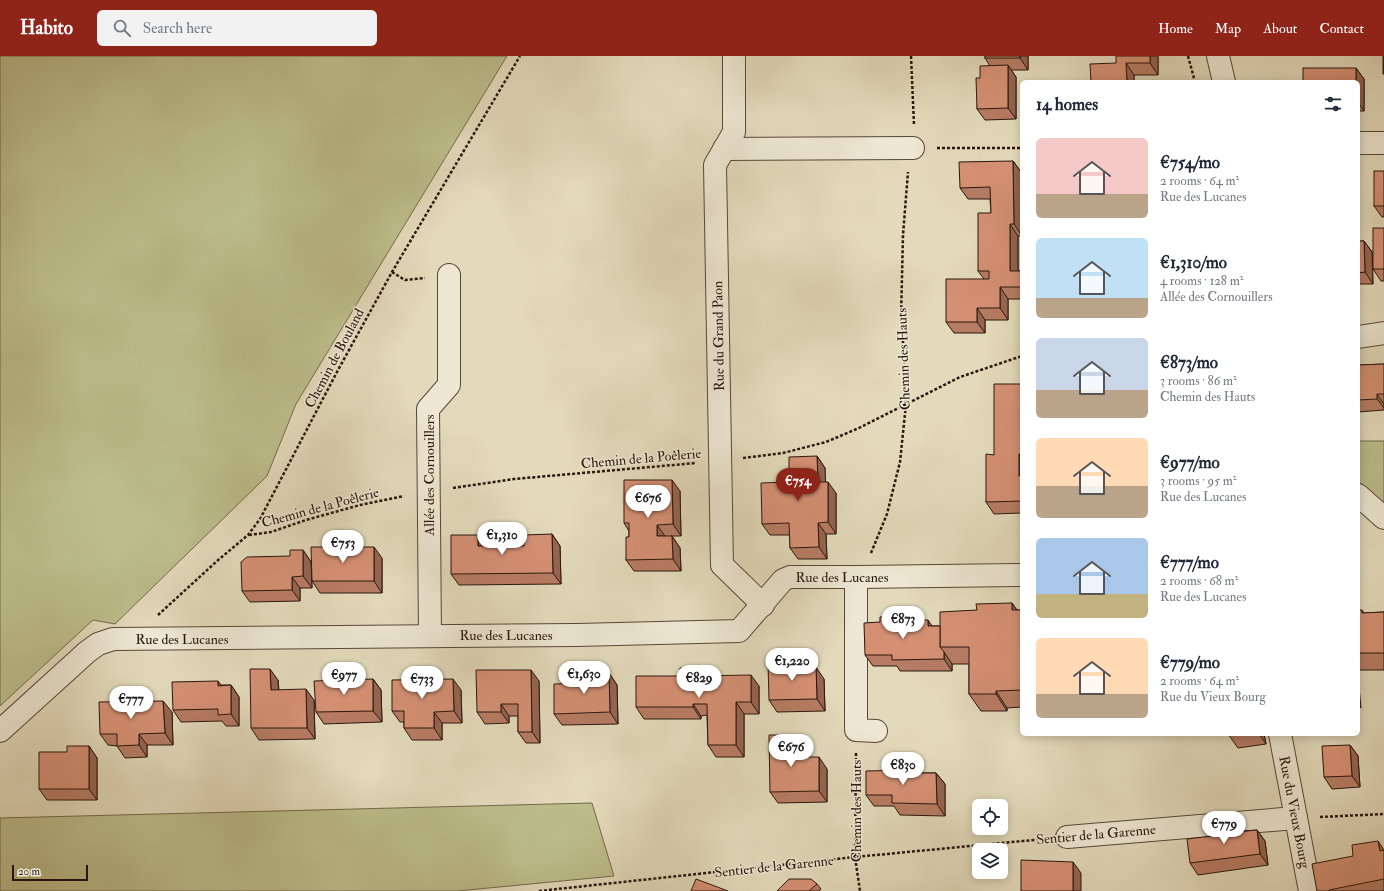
<!DOCTYPE html>
<meta charset="utf-8">
<style>
:root{--surface:#fff;--page:#f2f2f3;--text:#1f2937;--muted:#747a83;--accent:#8f2418}
body{margin:0;font-family:"IM FELL Double Pica",serif;background:var(--page);color:var(--text);height:100vh;display:flex;flex-direction:column;font-size:15px;white-space:nowrap}
*{box-sizing:border-box;margin:0}
p{font-size:13px;color:var(--muted)}
.icon{flex:none;width:22px;height:22px;fill:none;stroke:currentColor;stroke-width:2;stroke-linecap:round;stroke-linejoin:round}
.map{position:relative;flex:1;overflow:hidden}
.side{position:absolute;left:1020px;top:24px;width:340px;height:656px;display:flex;flex-direction:column;background:var(--surface);border-radius:6px;box-shadow:0 2px 10px #0003}
.side>*{flex:none}
.buttons{position:absolute;left:972px;top:743px;display:grid;gap:8px}
.buttons a{display:grid;place-items:center;width:36px;height:36px;border-radius:6px;background:var(--surface);box-shadow:0 2px 10px #0003;font-size:20px}
.scale{position:absolute;left:12px;bottom:10px;width:76px;box-sizing:border-box;padding-left:4px;border:2px solid #2a160e;border-top:0;font-size:11px;line-height:14px;white-space:nowrap;color:#2a160e;-webkit-text-stroke:3px #ede7d3;paint-order:stroke}
.price{position:absolute;translate:-50% -34px;padding:0 9px;border-radius:14px;background:#fff;color:#222;font-size:13px;line-height:26px;filter:drop-shadow(0 1px 2px #0008)}
.price::after{content:'';position:absolute;left:50%;top:24px;width:12px;height:9px;margin-left:-6px;background:inherit;clip-path:polygon(0 0,100% 0,50% 100%)}
.price.selected{background:var(--accent);color:#fff}
ul{padding:0;list-style:none}
li{display:flex;align-items:center;gap:12px;height:100px;padding:0 16px}
li span{display:grid;place-items:center;flex:none;width:112px;height:80px;border-radius:6px;color:#555}
li>.icon{margin-inline-start:auto}
span .icon{width:48px;height:48px;fill:#fffc;stroke-width:1}
li b{font-size:17px}
h2{display:flex;justify-content:space-between;align-items:center;height:48px;padding:0 16px;font-size:17px}
header{display:flex;align-items:center;gap:24px;box-sizing:border-box;height:56px;padding:0 20px;background:var(--accent);color:#fff}
header strong{font-size:19px}
nav{display:flex;gap:22px;margin-inline-start:auto;font-size:14px}
.search{width:280px;height:36px;background:var(--page);display:flex;align-items:center;gap:10px;box-sizing:border-box;padding:0 14px;border-radius:6px;color:var(--muted);font-size:15px}
.map>svg:first-child{display:block}
.green{fill:#bcbd8b;stroke:#736a4c}
.lines{fill:none;stroke-linecap:round;stroke-linejoin:round}
.minor-casing{stroke:#584739;stroke-width:24}
.path{stroke:#2a160e;stroke-width:2.5;stroke-dasharray:3 2;stroke-linecap:butt}
.minor{stroke:#ede7d3;stroke-width:22}
.wall{fill:#b77c64;stroke:#2a160e}
.shaded-wall{fill:#956551;stroke:#2a160e}
.building{fill:#d59074;stroke:#2a160e}
.labels{text-anchor:middle;stroke-width:3;stroke-linejoin:round;paint-order:stroke}
.street-label{font-size:14px;fill:#2a160e;stroke:#ede7d3}
</style>
<header>
<strong>Habito</strong>
<div class="search"><svg class="icon" aria-label="search" viewBox="0 0 24 24"><circle cx="10" cy="10" r="6"/><path d="M15 15l6 6"/></svg>Search here</div>
<nav><a>Home</a><a>Map</a><a>About</a><a>Contact</a></nav>
</header>
<div class="map">
<svg width="1384" height="835" viewBox="0 0 1384 835">
<rect width="100%" height="100%" fill="#e3dabb"/>
<filter id="stains"><feTurbulence type="fractalNoise" baseFrequency=".005" numOctaves="4"/><feColorMatrix values="0 0 0 0 .2 0 0 0 0 .09 0 0 0 0 .02 0 0 0 .5 -.17"/></filter>
<radialGradient id="worn" r=".72"><stop offset=".6" stop-color="#630" stop-opacity="0"/><stop offset="1" stop-color="#630" stop-opacity=".3"/></radialGradient>
<!-- green -->
<g class="green">
<path d="M0,0h507l-211,348 -29,72 -152,148 -22,-4 -93,86z"/>
<path d="M1358,385h26v62l-26,-22z"/>
<path d="M592,747l22,73 -157,15h-457v-73z"/>
</g>
<g class="lines">
<!-- minor casing -->
<g class="minor-casing">
<g id="minor">
<path d="M734,0v76l-19,33 7,400 41,40"/>
<path d="M1218,0l6,26"/>
<path d="M1358,87h26"/>
<path d="M724,93l189,-1"/>
<path d="M1358,281l26,-4"/>
<path d="M1358,439l26,23"/>
<path d="M856,521v153l20,1"/>
<path d="M430,579l-2,-226 21,-24v-110"/>
<path d="M0,675l87,-79 11,-8 15,-5 464,-4 162,-4 44,-51 7,-3h66l166,-2"/>
<path d="M1280,678l30,157"/>
<path d="M1067,781l229,-19"/>
</g>
</g>
<!-- path -->
<g class="path">
<path d="M911,0l3,69"/>
<path d="M1188,0l7,26"/>
<path d="M937,92h85"/>
<path d="M392,216l13,8 20,-2"/>
<path d="M743,402l40,-5 43,-11 33,-14 101,-51 62,-21"/>
<path d="M453,432l61,-9 182,-16"/>
<path d="M249,479l22,-3 35,-12 54,-15 44,-9"/>
<path d="M871,497l16,-39 13,-52 6,-58v-26l-5,-59 2,-84 5,-63"/>
<path d="M158,559l59,-54 31,-26 12,-16 78,-149 54,-98 128,-216"/>
<path d="M856,697l-1,104 5,34"/>
<path d="M1320,761l64,-3"/>
<path d="M539,835l316,-34 189,-18"/>
</g>
<!-- minor -->
<use href="#minor" class="minor"/>
</g>
<!-- wall -->
<g class="wall">
<path d="M985,0h43v14h-17l5,7v42l-31,1 -8,-11 3,-31 10,-12 -5,-8z"/>
<path d="M1158,0v19h-24v7h-43l25,-19z"/>
<path d="M1356,12l8,11v32h-6v-29z"/>
<path d="M1013,105l8,11 1,64h-4v35h4v28h-14v21h-23v13h-31l-8,-11 38,-43 -6,-8 13,-58 -1,-14h-22l-8,-11z"/>
<path d="M1384,115v46h-2l-8,-11z"/>
<path d="M1384,172v53h-3l-8,-12z"/>
<path d="M1358,185h6l8,11 1,32h-15z"/>
<path d="M1384,308v46l-26,2v-47z"/>
<path d="M1022,328v129l-28,1 -8,-12 8,-47z"/>
<path d="M817,400l8,12v14l11,11v41h-10l1,25h-29l-8,-11v-13h-20l-8,-11 27,-42z"/>
<path d="M680,435l1,45h-10h1l8,12 1,23h-47l-8,-11 3,-23v-6l-5,-8z"/>
<path d="M552,478l8,12 1,38 -102,1 -8,-11 35,-28h38z"/>
<path d="M303,494l8,12 1,26h-12v13l-50,1 -8,-11 48,-35z"/>
<path d="M382,502v35h-62l-8,-12z"/>
<path d="M1012,547l5,7h5v97l-15,1v3h-26l-12,-17v-30h-17v7h-52l-3,-5h-24l-8,-11 33,-29h42l37,-16z"/>
<path d="M1362,554l2,3 20,-1v58h-26v-58z"/>
<path d="M795,612l29,11 1,32 -48,1 -8,-12z"/>
<path d="M609,617l8,12 1,39 -56,1 -8,-11 28,-31z"/>
<path d="M698,619l61,11v28h-15v43h-28l-8,-12 -1,-30 -6,1v3h-57l-8,-12z"/>
<path d="M373,623l8,11 1,32 -58,2 -8,-12z"/>
<path d="M278,624l1,10 35,10 1,39 -56,1 -8,-12z"/>
<path d="M539,625l1,62h-14l-8,-11v-16h-9v7l-24,1 -8,-12z"/>
<path d="M221,629h10l8,12v29h-13l-4,-5 -41,1 -8,-12z"/>
<path d="M461,634l1,33h-20v17h-30l-8,-12v-6h-4l-8,-11z"/>
<path d="M172,656l1,33h-26v12l-22,1 -8,-12 -9,-1 -8,-11z"/>
<path d="M1228,678h36l2,10 -28,4z"/>
<path d="M1350,689l8,11 2,31 -28,2 -8,-12z"/>
<path d="M89,690l8,12v42h-50l-8,-11 28,-37z"/>
<path d="M798,690l1,11 28,12v33l-49,1 -8,-11z"/>
<path d="M910,717h26l9,11v32l-45,-1 -6,-9h-20l-8,-11z"/>
<path d="M1236,766l6,9 15,-1 8,11 3,24 -70,10 -8,-12z"/>
<path d="M1384,794v41h-67l36,-35z"/>
<path d="M817,828l4,5 -2,2h-42z"/>
</g>
<!-- shaded-wall -->
<g class="shaded-wall">
<path d="M1020,0h8v14l-8,-12z"/>
<path d="M1150,0h8v19l-8,-12z"/>
<path d="M1126,7l8,12v7h-7z"/>
<path d="M1008,9l8,12v42l-8,-11z"/>
<path d="M1356,12l8,11v32l-6,-9v-20h-2z"/>
<path d="M1013,105l8,11 1,64 -8,-12z"/>
<path d="M1358,126l1,1v32l-1,-2z"/>
<path d="M1010,168l8,12v47l-8,-12z"/>
<path d="M1364,185l8,11 1,32 -8,-12z"/>
<path d="M1000,231l8,12v21l-8,-12z"/>
<path d="M977,252l8,12v13l-8,-11z"/>
<path d="M1377,338l7,10v4l-7,-9z"/>
<path d="M1019,398l3,5v21l-3,-4z"/>
<path d="M817,400l8,12 1,25 -8,-11z"/>
<path d="M672,424l8,11 1,45 -8,-12z"/>
<path d="M828,426l8,11v41l-8,-12z"/>
<path d="M818,467l8,11 1,25 -8,-12z"/>
<path d="M657,469l8,11h-8z"/>
<path d="M552,478l8,12 1,38 -8,-11z"/>
<path d="M478,479l8,12 -8,-1z"/>
<path d="M672,480l8,12 1,23 -8,-12z"/>
<path d="M374,491l8,11v35l-8,-12z"/>
<path d="M303,494l8,12 1,26 -9,-12z"/>
<path d="M292,521l8,11v13l-8,-11z"/>
<path d="M1012,547l10,15 -10,-8z"/>
<path d="M891,560l8,12 -7,-2z"/>
<path d="M928,564l8,12 -8,-6z"/>
<path d="M944,596l8,12v7l-8,-12z"/>
<path d="M791,606l8,12 -8,-6z"/>
<path d="M816,611l8,12 1,32 -8,-12z"/>
<path d="M693,612l8,12 -8,-4z"/>
<path d="M270,613l8,11 1,21 -8,-11z"/>
<path d="M531,614l8,11 1,62 -8,-11z"/>
<path d="M609,617l8,12 1,39 -8,-12z"/>
<path d="M751,619l8,11v28l-8,-12z"/>
<path d="M1358,619v1l3,32 -3,-4z"/>
<path d="M373,623l8,11 1,32 -9,-11z"/>
<path d="M453,623l8,11 1,33 -8,-12z"/>
<path d="M218,625l8,11 -8,-6z"/>
<path d="M231,629l8,12v29l-8,-12z"/>
<path d="M306,633l8,11 1,39 -8,-11z"/>
<path d="M996,635l11,17v3l-11,-17z"/>
<path d="M163,645l9,11 1,33 -8,-12z"/>
<path d="M736,646l8,12v43l-8,-12z"/>
<path d="M501,648l8,12v7l-8,-11z"/>
<path d="M693,648l8,12v3l-8,-12z"/>
<path d="M434,656l8,11v17l-8,-12z"/>
<path d="M139,678l8,11v12l-8,-12z"/>
<path d="M1259,678h5l2,10z"/>
<path d="M790,679l8,11 1,22 -8,-11z"/>
<path d="M1350,689l8,11 2,31 -8,-11z"/>
<path d="M89,690l8,12v42l-8,-11z"/>
<path d="M819,701l8,12v33l-8,-11z"/>
<path d="M936,717l9,11v32l-8,-12z"/>
<path d="M1236,766l8,11 -7,-1z"/>
<path d="M1257,774l8,11 3,24 -8,-11z"/>
<path d="M1378,785l6,9v7l-4,-6z"/>
<path d="M1073,806l8,11v18h-8z"/>
</g>
<!-- building -->
<g class="building">
<rect x="985" y="0" width="35" height="2"/>
<path d="M1116,0h34v7h-24l1,19h-36l-1,-18 26,-1z"/>
<rect x="1383" y="0" width="1" height="18"/>
<path d="M1008,9v43l-31,1 -1,-31h4v-12z"/>
<rect x="1303" y="12" width="53" height="14"/>
<path d="M1013,105l1,63h-4v47h12v16h-22v21h-23v14h-31v-43h43v-8h-11v-58h13l-1,-26 -30,1 -1,-26z"/>
<rect x="1374" y="115" width="10" height="35"/>
<rect x="1373" y="172" width="11" height="41"/>
<path d="M1358,185h6l1,31 -7,1z"/>
<path d="M1384,308v30h-7v5l-19,1v-35z"/>
<path d="M994,328h28v70h-3v22h3v25l-36,1v-48l8,1z"/>
<path d="M817,400l1,26h10v40l-10,1 1,24 -29,1 -1,-25 -27,1 -1,-41 28,-1v-25z"/>
<path d="M624,424h48l1,44 -16,1v11h15l1,23 -47,1v-23h3v-14h-5z"/>
<path d="M552,478l1,39 -102,1v-39h27v11h46v-11z"/>
<path d="M311,491h63v34h-62z"/>
<path d="M290,494h13v26l-11,1v13l-50,1 -1,-29 6,-5 43,-1z"/>
<path d="M1012,547v7h10v80l-26,1v3h-27v-47h-29v-35l37,-2 -1,-6z"/>
<path d="M1359,554h3v3l22,-1v41h-26v-41h1z"/>
<path d="M891,560l1,10h14v-6h22v6h12v21l4,5v7l-52,1v-5h-27l-1,-32 16,-1v-5z"/>
<path d="M791,606v6l25,-1 1,32 -48,1 -1,-37z"/>
<path d="M680,612h13v8l58,-1v27h-15v43h-28l-1,-41h-14v3h-57v-31h44z"/>
<path d="M250,613h20l1,21 35,-1 1,39h-56z"/>
<path d="M476,614h55l1,62h-14v-28h-17v8h-24z"/>
<path d="M609,617l1,39 -56,2v-30l28,-1v-9z"/>
<path d="M373,623v32l-57,1 -2,-31z"/>
<path d="M453,623l1,32 -20,1v16h-30v-17h-12v-31z"/>
<path d="M218,625v5l13,-1v29l-13,1v-6l-45,1 -1,-28z"/>
<path d="M163,645l2,32 -26,1v11l-22,1v-12h-17l-1,-32z"/>
<path d="M769,679h21l1,22h28v34l-49,1z"/>
<path d="M1350,689l2,31 -28,1 -2,-31z"/>
<path d="M67,690h22v43h-50v-37h28z"/>
<path d="M908,714v3h28l1,31 -45,-1v-8h-26v-24z"/>
<path d="M1236,766l1,10 20,-2 3,24 -70,9 -3,-24 34,-4 -1,-11z"/>
<path d="M1378,785l2,10 4,-1v29l-55,11v1h-12l-5,-27 41,-8 -1,-11z"/>
<path d="M1021,804l52,2v29h-52z"/>
<path d="M696,823l32,12h-37z"/>
<path d="M789,823h22l6,5 -8,7h-32z"/>
</g>
<g class="labels">
<!-- street labels -->
<g class="street-label">
<text transform="translate(718 280) rotate(-91)" y="5">Rue du Grand Paon</text>
<text transform="translate(334 302) rotate(-62)" y="5">Chemin de Bouland</text>
<text transform="translate(903 303) rotate(-92)" y="5">Chemin des Hauts</text>
<text transform="translate(641 402) rotate(-5)" y="5">Chemin de la Poêlerie</text>
<text transform="translate(429 419) rotate(-90)" y="5">Allée des Cornouillers</text>
<text transform="translate(320 451) rotate(-15)" y="5">Chemin de la Poêlerie</text>
<text x="842" y="526">Rue des Lucanes</text>
<text x="506" y="584">Rue des Lucanes</text>
<text x="182" y="588">Rue des Lucanes</text>
<text transform="translate(856 755) rotate(-90)" y="5">Chemin des Hauts</text>
<text transform="translate(1295 756) rotate(79)" y="5">Rue du Vieux Bourg</text>
<text transform="translate(1096 778) rotate(-5)" y="5">Sentier de la Garenne</text>
<text transform="translate(774 810) rotate(-6)" y="5">Sentier de la Garenne</text>
</g>
</g>
<rect width="100%" height="100%" filter="url(#stains)"/>
<rect width="100%" height="100%" fill="url(#worn)"/>
</svg>
<div class="buttons">
<a><svg class="icon" aria-label="locate" viewBox="0 0 24 24"><circle cx="12" cy="12" r="6"/><path d="M12 2v4M12 18v4M2 12h4M18 12h4"/></svg></a>
<a><svg class="icon" aria-label="layers" viewBox="0 0 24 24"><path d="M12 4l9 5-9 5-9-5zM3 14l9 5 9-5"/></svg></a>
</div>
<div class="scale">20 m</div>
<b class="price selected" style="left:798px;top:446px">€754</b>
<b class="price" style="left:648px;top:463px">€676</b>
<b class="price" style="left:502px;top:500px">€1,310</b>
<b class="price" style="left:343px;top:508px">€753</b>
<b class="price" style="left:903px;top:584px">€873</b>
<b class="price" style="left:792px;top:626px">€1,220</b>
<b class="price" style="left:584px;top:639px">€1,630</b>
<b class="price" style="left:344px;top:640px">€977</b>
<b class="price" style="left:699px;top:643px">€829</b>
<b class="price" style="left:422px;top:644px">€733</b>
<b class="price" style="left:131px;top:664px">€777</b>
<b class="price" style="left:791px;top:712px">€676</b>
<b class="price" style="left:903px;top:730px">€830</b>
<b class="price" style="left:1224px;top:789px">€779</b>
<section class="side">
<h2>14 homes<svg class="icon" aria-label="filters" viewBox="0 0 24 24"><path d="M4 7h16M4 17h16"/><circle cx="9" cy="7" r="2"/><circle cx="15" cy="17" r="2"/></svg></h2>
<ul>
<li><span style="background:linear-gradient(#f6c9c9 70%,#b9a48a 0)"><svg class="icon" aria-label="home" viewBox="0 0 24 24"><path d="M3 11l9-7 9 7M6 9v11h12V9"/></svg></span><div><b>€754/mo</b><p>2 rooms · 64 m²</p><p>Rue des Lucanes</p></div></li>
<li><span style="background:linear-gradient(#bfe0f5 75%,#b9a48a 0)"><svg class="icon" aria-label="home" viewBox="0 0 24 24"><path d="M3 11l9-7 9 7M6 9v11h12V9"/></svg></span><div><b>€1,310/mo</b><p>4 rooms · 128 m²</p><p>Allée des Cornouillers</p></div></li>
<li><span style="background:linear-gradient(#c9d6e8 65%,#b9a48a 0)"><svg class="icon" aria-label="home" viewBox="0 0 24 24"><path d="M3 11l9-7 9 7M6 9v11h12V9"/></svg></span><div><b>€873/mo</b><p>3 rooms · 86 m²</p><p>Chemin des Hauts</p></div></li>
<li><span style="background:linear-gradient(#ffd9b3 60%,#b9a48a 0)"><svg class="icon" aria-label="home" viewBox="0 0 24 24"><path d="M3 11l9-7 9 7M6 9v11h12V9"/></svg></span><div><b>€977/mo</b><p>3 rooms · 95 m²</p><p>Rue des Lucanes</p></div></li>
<li><span style="background:linear-gradient(#a9c7e8 70%,#c2b280 0)"><svg class="icon" aria-label="home" viewBox="0 0 24 24"><path d="M3 11l9-7 9 7M6 9v11h12V9"/></svg></span><div><b>€777/mo</b><p>2 rooms · 68 m²</p><p>Rue des Lucanes</p></div></li>
<li><span style="background:linear-gradient(#ffd9b3 70%,#b9a48a 0)"><svg class="icon" aria-label="home" viewBox="0 0 24 24"><path d="M3 11l9-7 9 7M6 9v11h12V9"/></svg></span><div><b>€779/mo</b><p>2 rooms · 64 m²</p><p>Rue du Vieux Bourg</p></div></li>
</ul>
</section>
</div>
